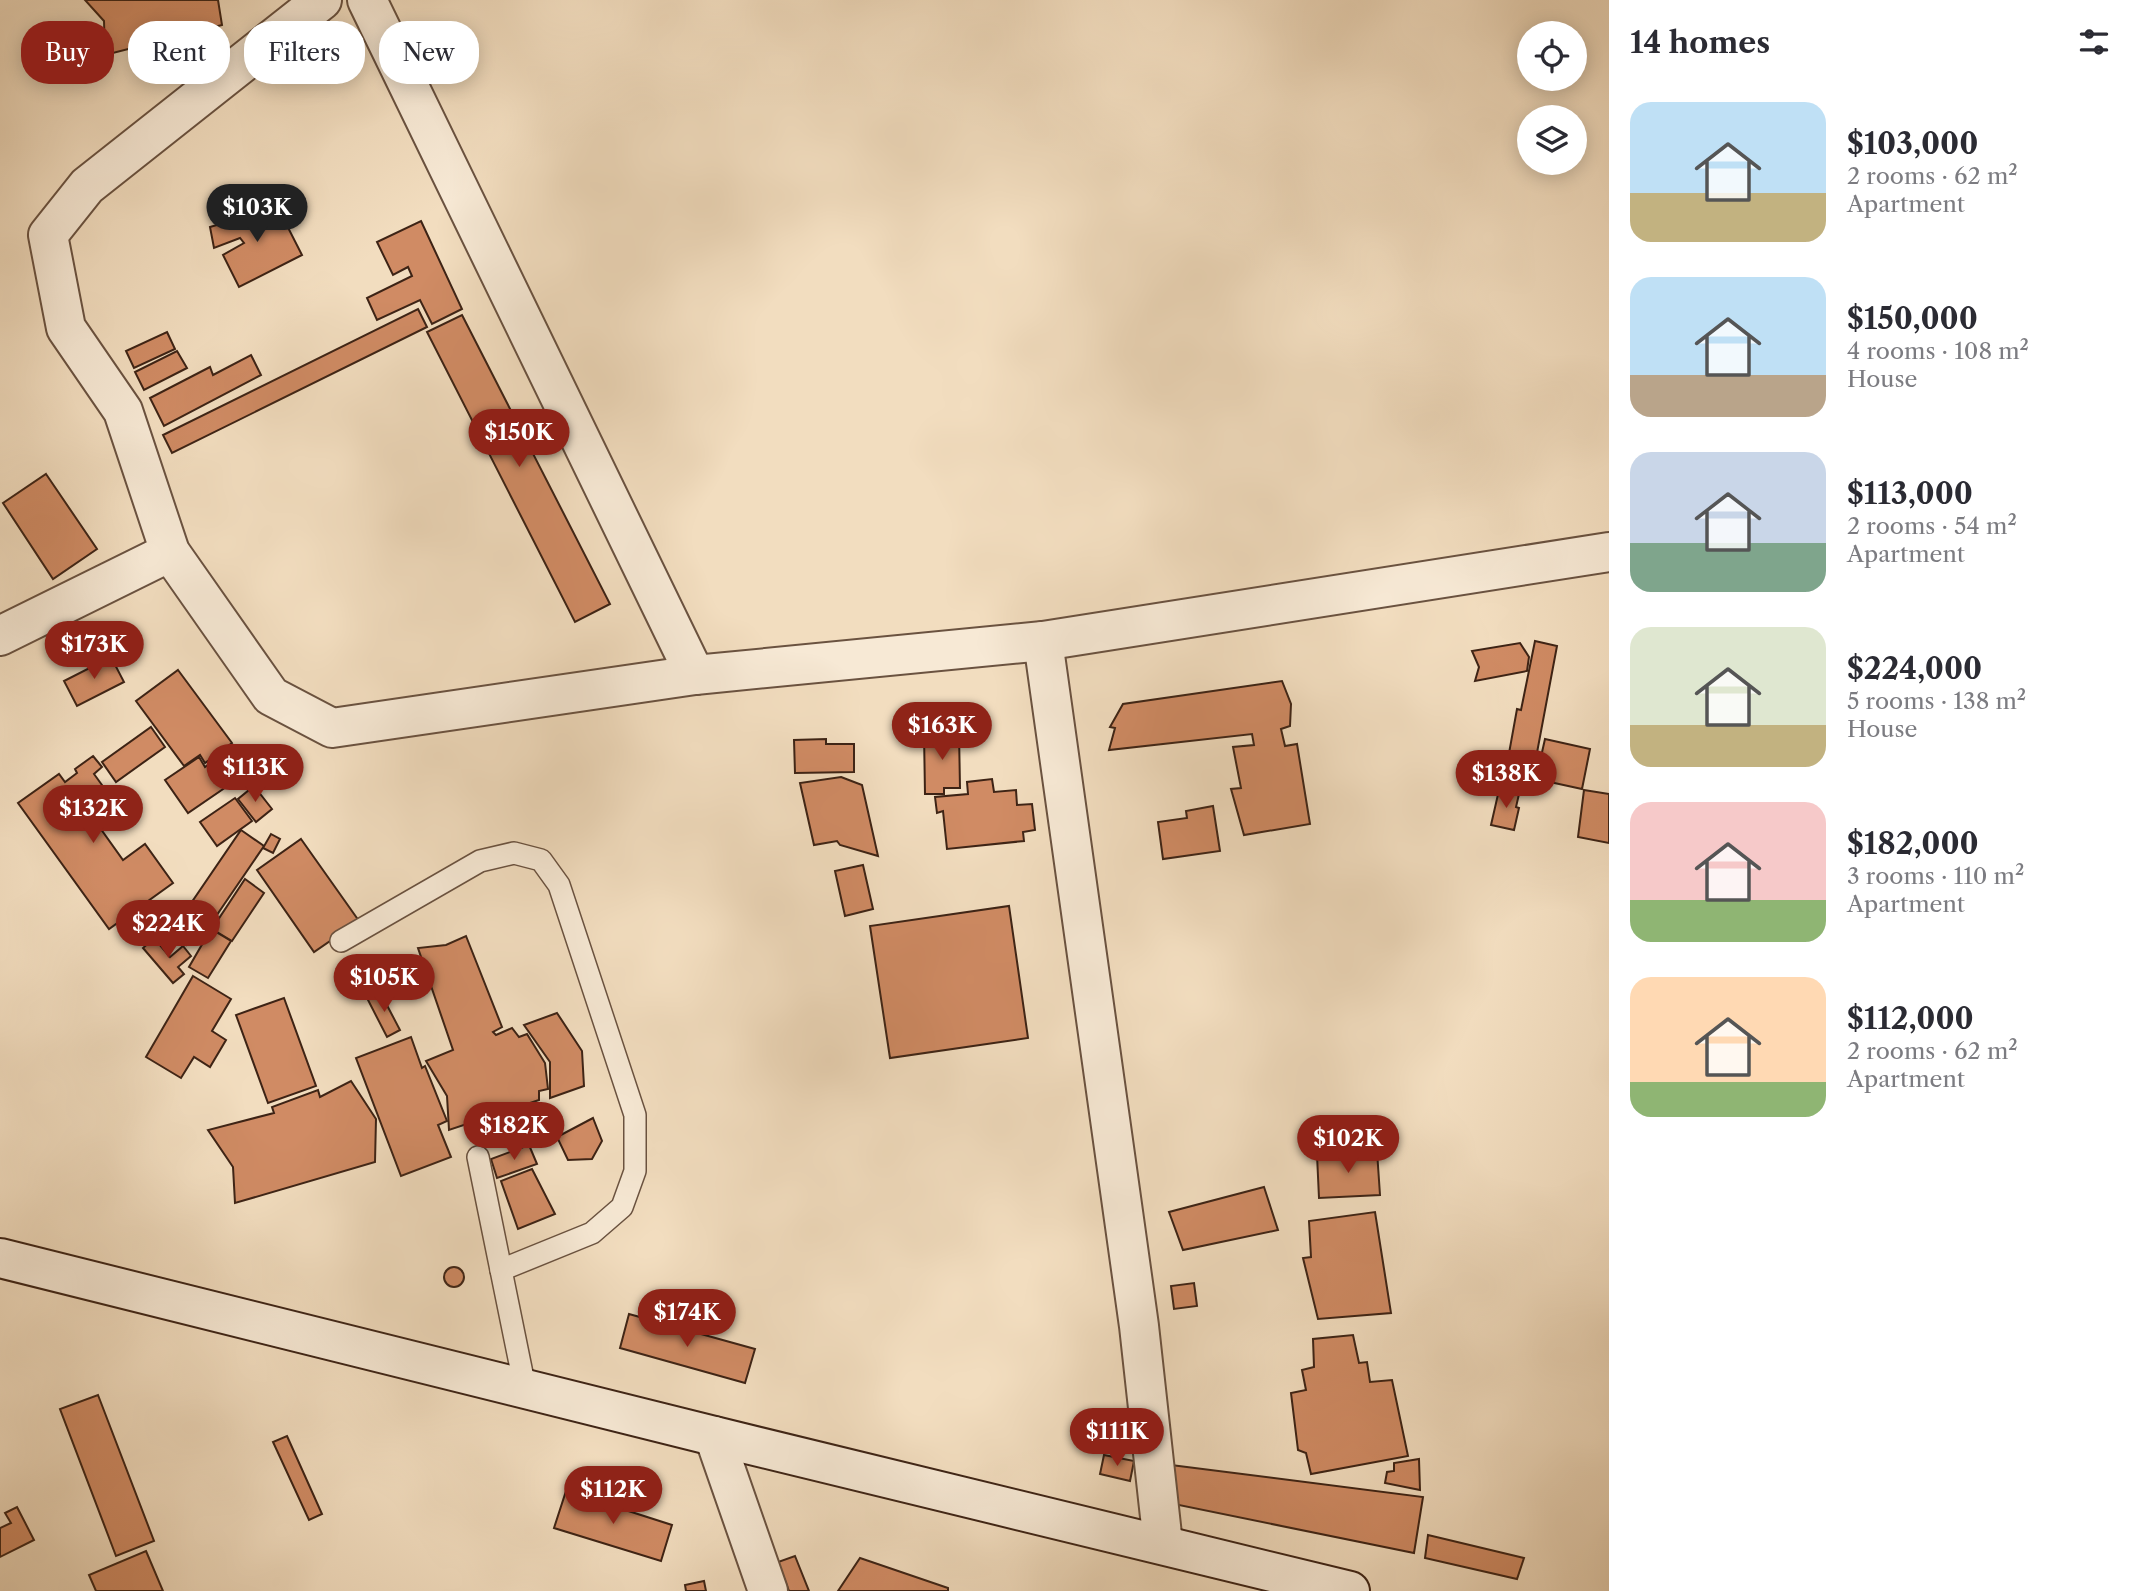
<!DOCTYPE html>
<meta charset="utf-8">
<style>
:root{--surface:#fff;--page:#f2f2f3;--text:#2b2b33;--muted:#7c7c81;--accent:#8f2418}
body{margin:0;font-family:"Libre Caslon Text",serif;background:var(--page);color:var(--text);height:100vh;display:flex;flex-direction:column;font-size:26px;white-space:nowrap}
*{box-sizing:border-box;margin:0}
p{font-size:23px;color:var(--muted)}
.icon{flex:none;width:38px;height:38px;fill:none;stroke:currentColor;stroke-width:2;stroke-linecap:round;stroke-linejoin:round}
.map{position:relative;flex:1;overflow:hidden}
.panel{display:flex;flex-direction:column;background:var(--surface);width:525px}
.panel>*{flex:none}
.top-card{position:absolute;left:21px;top:21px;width:665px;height:63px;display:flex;gap:14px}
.tools{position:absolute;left:1517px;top:21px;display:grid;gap:14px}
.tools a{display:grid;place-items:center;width:70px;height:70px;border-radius:50%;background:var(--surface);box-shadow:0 4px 18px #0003;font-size:35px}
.price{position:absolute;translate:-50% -60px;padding:0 16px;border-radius:24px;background:var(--accent);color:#fff;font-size:23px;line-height:46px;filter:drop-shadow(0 2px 4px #0008)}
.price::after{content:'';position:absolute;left:50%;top:42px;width:21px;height:16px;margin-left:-10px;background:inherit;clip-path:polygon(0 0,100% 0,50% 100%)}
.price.current{background:#222;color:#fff}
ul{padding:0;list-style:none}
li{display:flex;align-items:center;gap:21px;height:175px;padding:0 21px}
li span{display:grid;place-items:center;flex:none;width:196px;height:140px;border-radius:21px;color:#555}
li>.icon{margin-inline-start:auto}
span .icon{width:84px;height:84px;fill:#fffc;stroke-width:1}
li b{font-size:30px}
h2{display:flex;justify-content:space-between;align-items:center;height:84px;padding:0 21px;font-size:30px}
.pill{padding:0 24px;border-radius:28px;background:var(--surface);box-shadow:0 4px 18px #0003;font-size:24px;line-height:63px}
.pill.current{background:var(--accent);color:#fff}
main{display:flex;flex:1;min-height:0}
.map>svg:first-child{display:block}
.building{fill:#d08b64;stroke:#3d2315;stroke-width:2}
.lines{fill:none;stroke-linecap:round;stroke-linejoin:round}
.lane-casing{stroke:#6a5240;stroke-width:24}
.street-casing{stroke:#6a5240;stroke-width:42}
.secondary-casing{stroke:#3d2315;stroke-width:42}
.lane{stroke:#f7e9d5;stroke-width:21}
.street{stroke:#f7e9d5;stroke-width:38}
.secondary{stroke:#f7e9d5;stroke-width:38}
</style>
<main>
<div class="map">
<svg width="1609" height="1591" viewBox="0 0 1609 1591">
<rect width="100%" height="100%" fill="#f2ddbf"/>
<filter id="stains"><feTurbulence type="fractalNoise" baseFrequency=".00286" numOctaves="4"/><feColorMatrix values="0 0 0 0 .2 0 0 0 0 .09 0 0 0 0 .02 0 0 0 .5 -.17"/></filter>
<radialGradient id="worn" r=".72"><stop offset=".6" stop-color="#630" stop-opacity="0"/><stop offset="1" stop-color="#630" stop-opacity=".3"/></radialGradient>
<!-- building -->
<g class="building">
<path d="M85,0h133l4,25 -117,30 -1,-34z"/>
<path d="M275,202l27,53 -63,32 -16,-32 21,-12 -4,-5 -26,10 -4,-21 51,-15z"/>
<path d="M421,221l41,88 -30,15 -12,-24 -43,20 -10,-22 45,-22 -4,-9 -15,8 -16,-33z"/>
<path d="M418,309l9,18 -255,126 -9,-18z"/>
<path d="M462,315l148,289 -35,18 -148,-290z"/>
<path d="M167,332l8,17 -41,19 -8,-17z"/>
<path d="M177,351l10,17 -43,22 -9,-18z"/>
<path d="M251,355l10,20 -97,51 -14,-28 60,-31 3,8z"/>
<path d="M46,474l51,75 -44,30 -50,-76z"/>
<path d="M1535,641l22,5 -24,128 -5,-1 -2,12 -22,-4 13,-72 4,1z"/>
<path d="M1520,643l9,14 -2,14 -52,10 4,-14 -7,-16z"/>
<path d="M111,657l13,25 -47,24 -13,-25z"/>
<path d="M178,670l54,73 -27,20 -5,-8 -16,11 -48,-65z"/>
<path d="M1282,681l9,23 -1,22 -9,3 4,17 12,-2 13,80 -66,11 -13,-46 10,-1 -8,-41 21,-2 -2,-11 -143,16 6,-22 -5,-1 13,-23z"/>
<path d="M151,727l14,20 -49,35 -14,-20z"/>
<path d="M959,732l1,56h-16v6h-19l-1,-61z"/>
<path d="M826,739v5h28v28l-59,1 -1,-33z"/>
<path d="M1545,739l45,10 -8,40 -46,-10z"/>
<path d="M93,756l9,11 -8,7 21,29 -22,15 30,42 22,-16 28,39 -64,46 -91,-126 41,-29 6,8 12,-9 -2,-4z"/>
<path d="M199,757l6,10 8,-6 16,24 -41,28 -23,-33z"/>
<path d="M841,777l21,8 16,71 -38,-11 -3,-4 -23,4 -14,-62z"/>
<path d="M992,779l2,13 22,-2 1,15 15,-1 3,26 -12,2 1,9 -77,8 -4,-38 -6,2 -2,-16 33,-3 -1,-12z"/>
<path d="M254,786l18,23 -16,13 -18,-23z"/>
<path d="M1510,786l6,1 -1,6 4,1 -3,13 3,1 -5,22 -23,-5 8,-35 10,3z"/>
<path d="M1584,790l25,4v49l-31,-6z"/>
<path d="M235,798l17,23 -35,25 -17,-24z"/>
<path d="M1213,806l7,45 -57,8 -5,-37 29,-4 -1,-7z"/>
<path d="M241,830l23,16 -67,98 -7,-5 -4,6 -16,-11z"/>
<path d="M271,834l9,5 -7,14 -10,-5z"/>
<path d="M301,839l58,82 -45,31 -57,-82z"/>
<path d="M863,865l10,44 -28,7 -10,-45z"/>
<path d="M245,879l19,14 -32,48 -20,-12z"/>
<path d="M1009,906l19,132 -138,20 -20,-132z"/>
<path d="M211,929l20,12 -23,37 -19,-11z"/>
<path d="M466,936l36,91 -9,5 3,3 16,-7 7,9 8,-3 18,29 3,26 -9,2v9l-90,30 -2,-34 -21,-35 27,-11 -35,-102 28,-3z"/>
<path d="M154,938l16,19 13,-11 8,10 -13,11 6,7 -11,9 -30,-35z"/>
<path d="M193,976l38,23 -19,32 14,9 -16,27 -16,-10 -13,21 -35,-21z"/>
<path d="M380,992l20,38 -13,7 -20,-39z"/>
<path d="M284,998l32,88 -48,17 -32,-88z"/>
<path d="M557,1013l25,38 2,35 -34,12v-36l-26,-37z"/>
<path d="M411,1037l11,31 3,-2 22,55 -9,4 13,32 -50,19 -45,-118z"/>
<path d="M351,1081l25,38 -1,43 -140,41 -2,-36 -25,-37 66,-17 -2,-6 46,-17 2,7z"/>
<path d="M593,1118l9,23 -10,18 -24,1 -11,-23z"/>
<path d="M529,1145l8,19 -40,14 -6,-19z"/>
<path d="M1377,1151l3,44 -61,3 -2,-43z"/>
<path d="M532,1169l23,45 -37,15 -17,-48z"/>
<path d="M1264,1187l14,43 -95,20 -14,-38z"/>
<path d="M1375,1212l16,101 -73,6 -15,-61 8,-1 -2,-36z"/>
<circle cx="454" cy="1277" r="10"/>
<path d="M1194,1283l3,23 -23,3 -3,-23z"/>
<path d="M629,1314l126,35 -10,34 -125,-35z"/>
<path d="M1353,1335l6,28 8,-1 3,20 22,-2 16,76 -97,18 -5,-21 -8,-3 -7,-57 15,-3 -4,-20 12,-3 -1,-28z"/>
<path d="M98,1395l56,146 -38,15 -56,-147z"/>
<path d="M287,1436l35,78 -13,6 -36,-78z"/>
<path d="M1104,1455l30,6 -4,20 -30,-7z"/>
<path d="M1419,1459l1,31 -35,-7 2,-11 7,-1v-8z"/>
<path d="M1171,1465l252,32 -9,56 -245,-50z"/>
<path d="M566,1491l106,34 -11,36 -107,-33z"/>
<path d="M17,1507l17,33 -34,17v-29l11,-5 -6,-10z"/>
<path d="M1428,1535l96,23 -7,21 -92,-21z"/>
<path d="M146,1551l17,40h-67l-7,-16z"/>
<path d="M795,1556l14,35h-20l-11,-29z"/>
<path d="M860,1558l88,30v3h-110z"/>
<path d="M704,1581l2,10h-20l-1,-6z"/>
</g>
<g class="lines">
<!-- lane casing -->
<g class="lane-casing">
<g id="lane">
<path d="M341,941l139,-80 34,-8 27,7 18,25 76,230v56l-13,36 -30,26 -91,37"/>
<path d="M478,1157l47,231"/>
</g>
</g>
<!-- street casing -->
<g class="street-casing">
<g id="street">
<path d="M322,0l-235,186 -39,49 18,93 57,83 47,141 101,144 61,32 363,-53 348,-34 566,-89"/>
<path d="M367,0l328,675"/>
<path d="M0,636l170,-84"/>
<path d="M1043,641l96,685 24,218"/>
<path d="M714,1436l54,155"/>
</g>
</g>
<!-- secondary casing -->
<g class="secondary-casing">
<path id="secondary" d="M0,1258l714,178 636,155"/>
</g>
<!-- lane -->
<use href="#lane" class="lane"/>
<!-- street -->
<use href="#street" class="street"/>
<!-- secondary -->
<use href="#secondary" class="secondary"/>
</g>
<rect width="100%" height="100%" filter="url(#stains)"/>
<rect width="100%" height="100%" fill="url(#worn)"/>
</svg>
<div class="tools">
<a><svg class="icon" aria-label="locate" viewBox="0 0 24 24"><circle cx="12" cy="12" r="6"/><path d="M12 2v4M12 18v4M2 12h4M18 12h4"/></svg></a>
<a><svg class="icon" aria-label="layers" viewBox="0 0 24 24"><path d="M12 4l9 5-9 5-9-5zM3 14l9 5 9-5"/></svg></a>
</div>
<b class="price current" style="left:257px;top:244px">$103K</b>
<b class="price" style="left:519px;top:469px">$150K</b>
<b class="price" style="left:94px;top:681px">$173K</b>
<b class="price" style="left:942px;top:762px">$163K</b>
<b class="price" style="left:255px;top:804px">$113K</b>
<b class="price" style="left:1506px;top:810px">$138K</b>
<b class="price" style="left:93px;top:845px">$132K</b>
<b class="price" style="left:168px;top:960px">$224K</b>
<b class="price" style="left:384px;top:1014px">$105K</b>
<b class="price" style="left:514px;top:1162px">$182K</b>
<b class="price" style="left:1348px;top:1175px">$102K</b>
<b class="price" style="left:687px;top:1349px">$174K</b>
<b class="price" style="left:1117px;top:1468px">$111K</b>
<b class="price" style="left:613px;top:1526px">$112K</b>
<div class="top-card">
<a class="pill current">Buy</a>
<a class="pill">Rent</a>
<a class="pill">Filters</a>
<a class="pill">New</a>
</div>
</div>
<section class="panel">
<h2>14 homes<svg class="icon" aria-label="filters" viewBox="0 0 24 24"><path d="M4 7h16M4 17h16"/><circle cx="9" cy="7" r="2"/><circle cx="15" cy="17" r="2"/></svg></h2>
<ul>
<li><span style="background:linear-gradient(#bfe0f5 65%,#c2b280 0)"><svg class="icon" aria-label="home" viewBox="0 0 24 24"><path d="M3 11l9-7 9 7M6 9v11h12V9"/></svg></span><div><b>$103,000</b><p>2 rooms · 62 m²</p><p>Apartment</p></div></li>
<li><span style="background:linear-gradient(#bfe0f5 70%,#b9a48a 0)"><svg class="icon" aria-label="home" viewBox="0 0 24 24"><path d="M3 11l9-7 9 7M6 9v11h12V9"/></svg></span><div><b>$150,000</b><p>4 rooms · 108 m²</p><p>House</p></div></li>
<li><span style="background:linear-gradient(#c9d6e8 65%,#7fa58c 0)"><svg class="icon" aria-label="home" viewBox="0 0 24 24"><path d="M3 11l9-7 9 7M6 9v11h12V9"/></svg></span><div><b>$113,000</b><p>2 rooms · 54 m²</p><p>Apartment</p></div></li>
<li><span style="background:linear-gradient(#dfe7d0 70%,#c2b280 0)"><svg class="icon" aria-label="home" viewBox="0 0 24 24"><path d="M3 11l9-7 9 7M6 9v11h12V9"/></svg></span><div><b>$224,000</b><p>5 rooms · 138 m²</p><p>House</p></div></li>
<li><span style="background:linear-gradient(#f6c9c9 70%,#8fb573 0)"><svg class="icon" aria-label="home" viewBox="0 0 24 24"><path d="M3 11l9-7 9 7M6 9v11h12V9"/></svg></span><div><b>$182,000</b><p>3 rooms · 110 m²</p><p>Apartment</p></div></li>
<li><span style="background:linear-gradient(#ffd9b3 75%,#8fb573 0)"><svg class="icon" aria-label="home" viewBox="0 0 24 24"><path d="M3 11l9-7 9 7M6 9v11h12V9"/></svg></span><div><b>$112,000</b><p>2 rooms · 62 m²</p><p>Apartment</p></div></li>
</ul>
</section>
</main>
